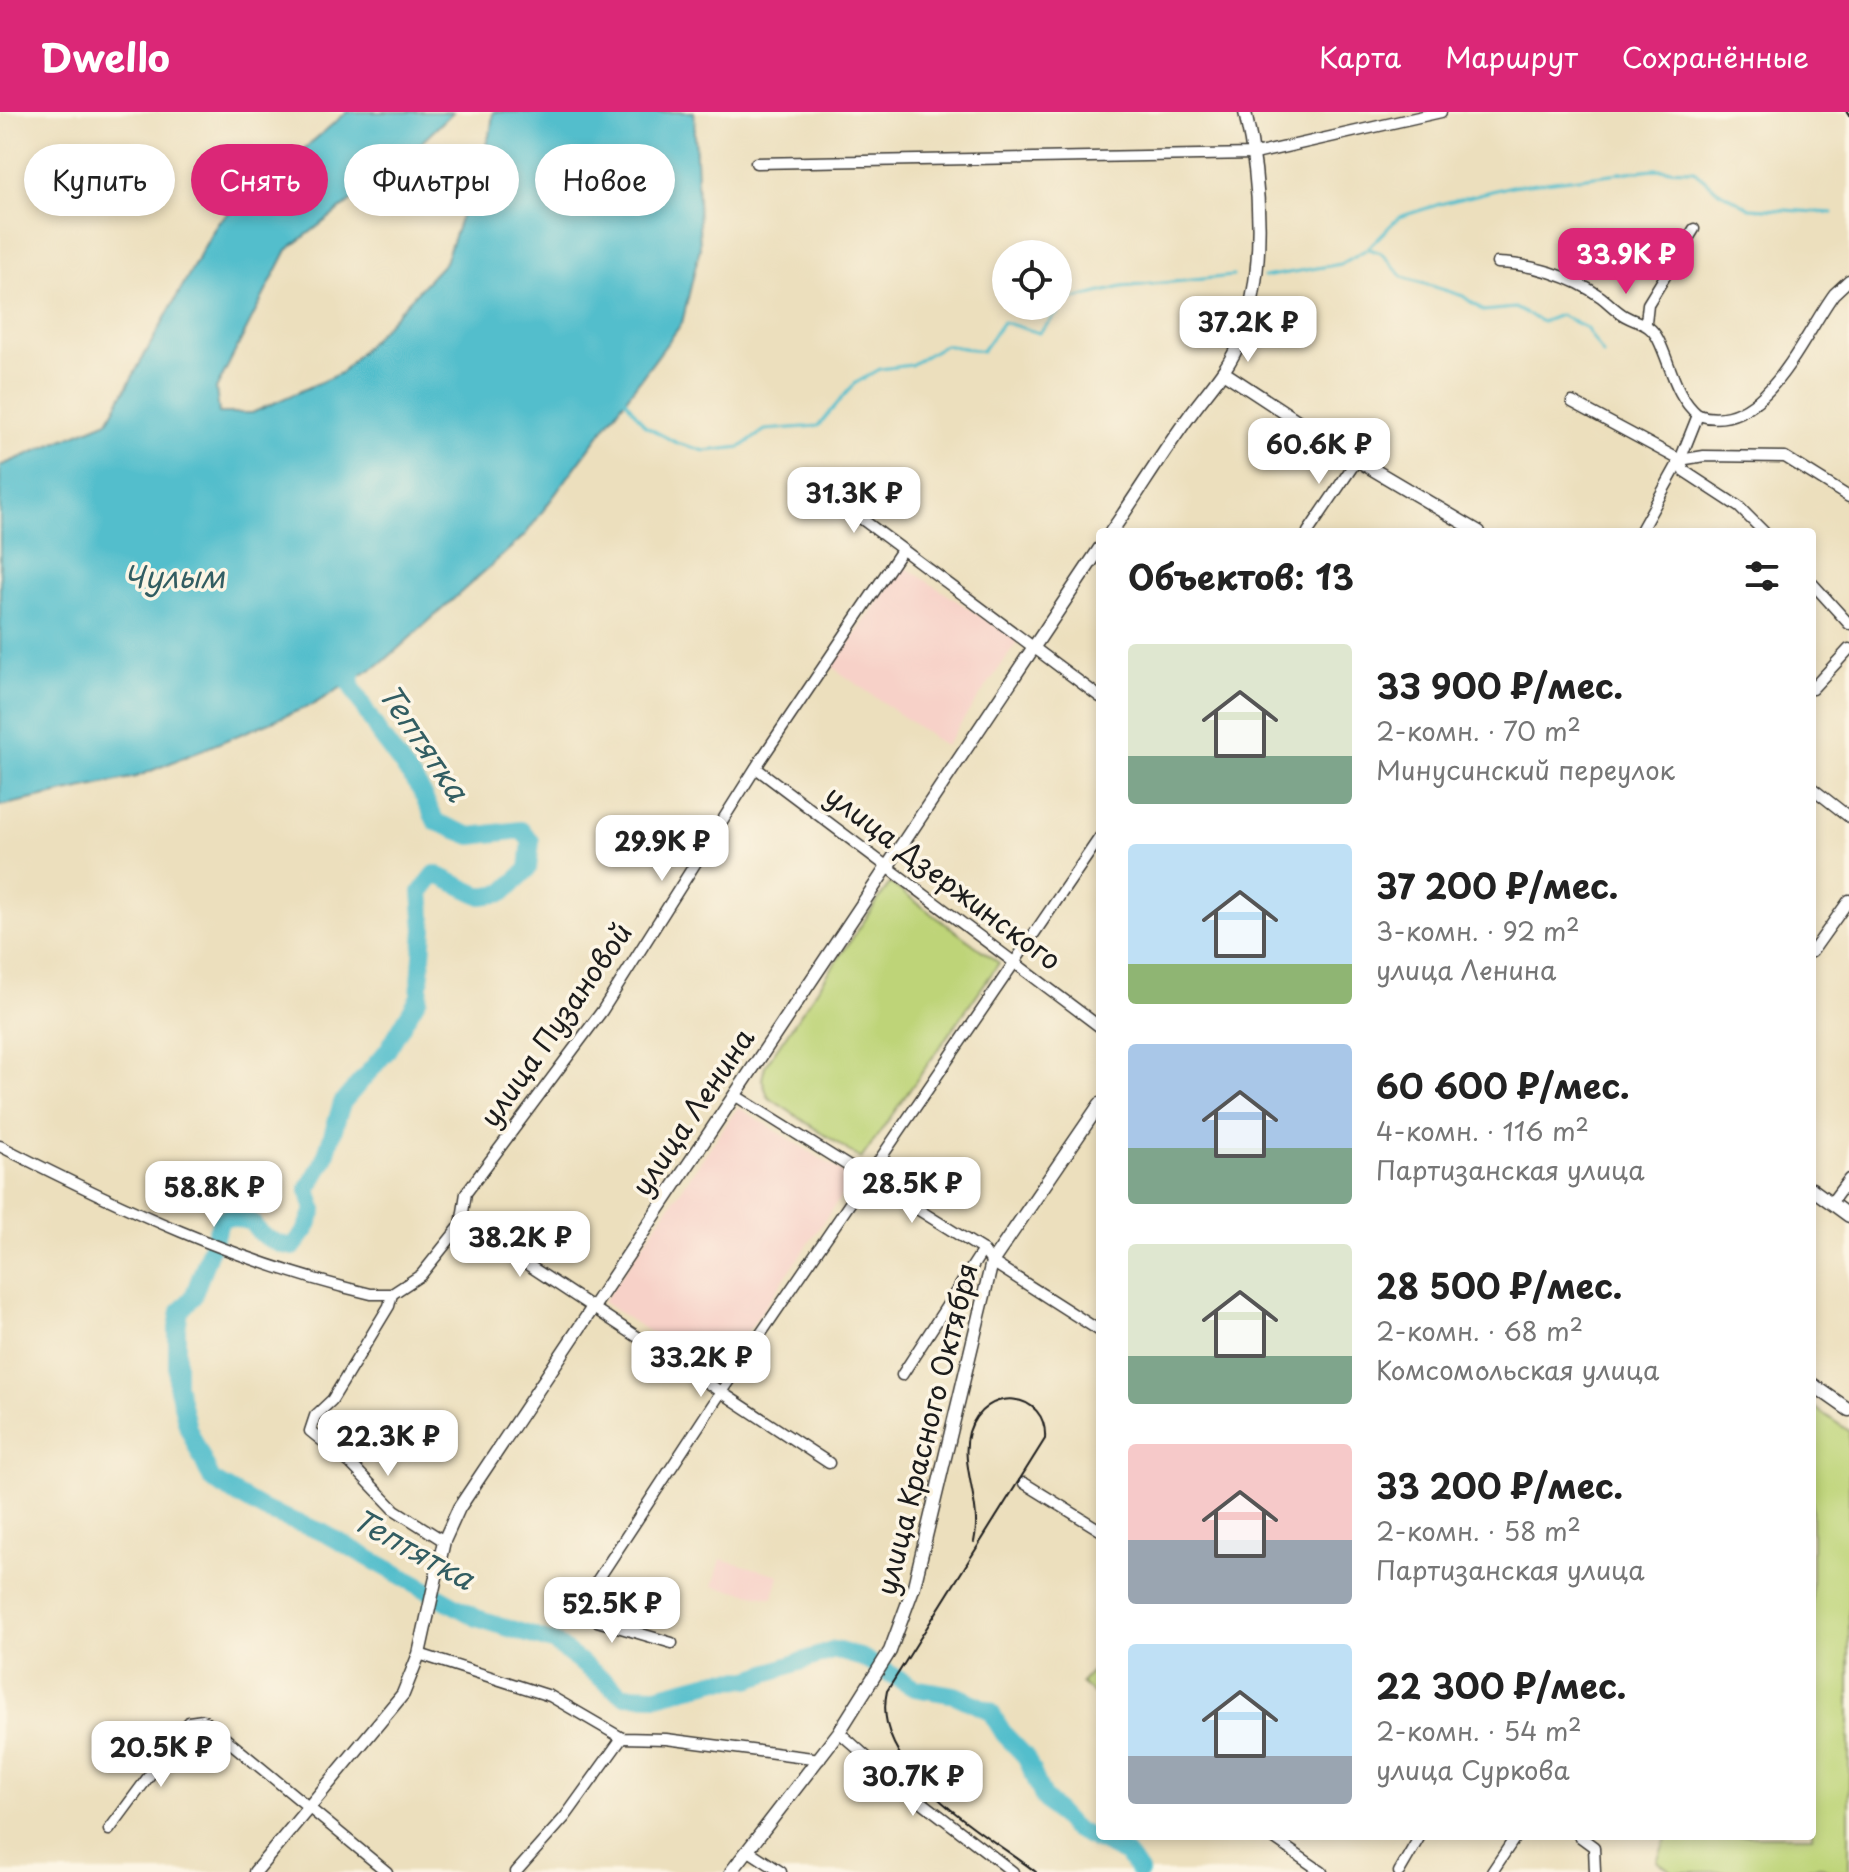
<!DOCTYPE html>
<html lang="ru">
<meta charset="utf-8">
<style>
:root{--surface:#fff;--page:#f6f6f6;--text:#222;--muted:#767676;--accent:#db2777}
body{margin:0;font-family:"Playpen Sans",sans-serif;background:var(--page);color:var(--text);height:100vh;display:flex;flex-direction:column;font-size:30px;white-space:nowrap}
*{box-sizing:border-box;margin:0}
p{font-size:26px;color:var(--muted)}
.icon{flex:none;width:44px;height:44px;fill:none;stroke:currentColor;stroke-width:2;stroke-linecap:round;stroke-linejoin:round}
.map{position:relative;flex:1;overflow:hidden}
.side{position:absolute;left:1096px;top:416px;width:720px;height:1312px;display:flex;flex-direction:column;background:var(--surface);border-radius:8px;box-shadow:0 4px 12px #0003}
.side>*{flex:none}
.top-card{position:absolute;left:24px;top:32px;width:760px;height:72px;display:flex;gap:16px}
.controls{position:absolute;left:992px;top:128px;display:grid;gap:16px}
.controls a{display:grid;place-items:center;width:80px;height:80px;border-radius:50%;background:var(--surface);box-shadow:0 4px 12px #0003;font-size:40px}
.price{position:absolute;translate:-50% -68px;padding:0 18px;border-radius:16px;background:#fff;color:#222;font-size:26px;line-height:52px;filter:drop-shadow(0 2px 4px #0008)}
.price::after{content:'';position:absolute;left:50%;top:48px;width:24px;height:18px;margin-left:-12px;background:inherit;clip-path:polygon(0 0,100% 0,50% 100%)}
.price.current{background:var(--accent);color:#fff}
ul{padding:0;list-style:none}
li{display:flex;align-items:center;gap:24px;height:200px;padding:0 32px}
li span{display:grid;place-items:center;flex:none;width:224px;height:160px;border-radius:8px;color:#555}
li>.icon{margin-inline-start:auto}
span .icon{width:96px;height:96px;fill:#fffc;stroke-width:1}
li b{font-size:34px}
h2{display:flex;justify-content:space-between;align-items:center;height:96px;padding:0 32px;font-size:34px}
.pill{padding:0 28px;border-radius:36px;background:var(--surface);box-shadow:0 4px 12px #0003;font-size:28px;line-height:72px}
.pill.current{background:var(--accent);color:#fff}
header{display:flex;align-items:center;gap:48px;box-sizing:border-box;height:112px;padding:0 40px;background:var(--accent);color:#fff}
header strong{font-size:38px}
nav{display:flex;gap:44px;margin-inline-start:auto;font-size:28px}
.map>svg:first-child{display:block}
.built{fill:#f7d1c8}
.green{fill:#bed478;stroke:#6d784a;stroke-width:2}
.water{fill:#52becc;stroke:#376d74;stroke-width:2}
.lines{fill:none;stroke-linecap:round;stroke-linejoin:round}
.stream{stroke:#52becc;stroke-width:3}
.river{stroke:#52becc;stroke-width:18}
.minor-casing{stroke:#3b3934;stroke-width:13}
.major-casing{stroke:#3b3934;stroke-width:15}
.minor{stroke:#fff;stroke-width:10}
.major{stroke:#fff;stroke-width:12}
.tram{stroke:#1c1c1c;stroke-width:2}
.rail{stroke:#1c1c1c;stroke-width:3}
.labels{text-anchor:middle;stroke-width:7;stroke-linejoin:round;paint-order:stroke}
.street-label{font-size:28px;fill:#1c1c1c;stroke:#fcf5e5}
.water-label{font-size:30px;font-style:italic;fill:#325d62;stroke:#fcf5e5}
</style>
<header>
<strong>Dwello</strong>
<nav><a>Карта</a><a>Маршрут</a><a>Сохранённые</a></nav>
</header>
<div class="map">
<svg width="1849" height="1760" viewBox="0 0 1849 1760">
<rect width="100%" height="100%" fill="#fcf5e5"/>
<filter id="ink" filterUnits="userSpaceOnUse"><feTurbulence type="fractalNoise" baseFrequency=".0125" numOctaves="2"/><feDisplacementMap in="SourceGraphic" scale="16" xChannelSelector="R" yChannelSelector="G"/><feConvolveMatrix kernelMatrix="1 2 1 2 8 2 1 2 1" color-interpolation-filters="sRGB"/></filter>
<filter id="wash" filterUnits="userSpaceOnUse"><feTurbulence type="fractalNoise" baseFrequency=".006" numOctaves="4" result="noise"/><feDisplacementMap in="SourceGraphic" scale="32" xChannelSelector="R" yChannelSelector="G"/><feGaussianBlur stdDeviation="1.8" result="paint"/><feColorMatrix in="noise" values="0 0 0 0 0 0 0 0 0 0 0 0 0 0 0 0 0 1.4 0 .05"/><feComposite in="paint" operator="in"/></filter>
<g filter="url(#wash)">
<rect width="100%" height="100%" fill="#ecdfbd"/>
<!-- built -->
<g class="built">
<path d="M904,454l114,75 -73,105 -113,-79z"/>
<path d="M738,995l115,72 -136,197 -114,-74z"/>
<path d="M721,1447l58,16 -6,23 -60,-12z"/>
</g>
<!-- green -->
<g class="green">
<path d="M890,771l109,80 -138,196 -93,-62 -6,-18 3,-13z"/>
<path d="M1812,1294l37,25v441h-18l-11,-6 -25,6h-122l-16,-11 10,-25h145z"/>
<path d="M1094,1557l6,5v13l-6,7 -13,-11z"/>
</g>
<!-- water -->
<path class="water" d="M347,0h106l-57,55 -109,83 -71,139 3,24h33l89,-40 104,-111 46,-132 2,-18h201l6,136 -18,75 -157,212 -142,127 -69,42 -178,73 -136,29v-340l108,-45 110,-199z"/>
<g class="lines">
<!-- stream -->
<g class="stream">
<path d="M1369,137l12,4 22,24 60,19 20,15 32,-3 27,14 18,-7 26,13 17,26"/>
<path d="M1264,165l77,-13 26,-15 32,-32 41,-13 72,-18 141,-17 40,1 24,20 33,18 83,5"/>
<path d="M624,286l21,28 32,17 28,8 36,-4 24,-17 53,-4 36,-42 26,-15 31,-4 33,-20 38,6 21,-29 36,11 31,-33 52,-13 111,-11"/>
</g>
<!-- river -->
<path class="river" d="M354,547l-4,25 30,51 40,54 16,33 35,14 50,-6 10,11 -3,28 -25,24 -22,3 -46,-22 -14,18 3,37 -5,68 -32,54 -45,52 -18,58 -16,28 6,21 -8,20 -13,17c-16,-3 -33,-10 -41,-25l-23,-6 -8,4 -28,77 -13,14 -3,17v57l11,43 24,52 52,30 58,22 155,86 78,25 68,52 34,1 61,-16 31,-1 86,-29 28,8 51,30 41,7 35,16 14,23 22,23 17,40 29,31 54,26 14,18"/>
</g>
</g>
<g filter="url(#ink)">
<g class="lines">
<!-- minor casing -->
<g class="minor-casing">
<g id="minor">
<path d="M756,51l499,-9 186,-42"/>
<path d="M1497,151c34,1 75,13 104,34 8,6 15,14 24,19 14,8 24,6 33,23 13,26 17,57 40,76"/>
<path d="M1646,210l2,-18 46,-75"/>
<path d="M1572,290l108,58 4,11 55,36 25,25"/>
<path d="M1698,303c66,21 105,-79 136,-121l15,-14"/>
<path d="M1680,348l24,-4 81,1 64,40"/>
<path d="M827,381l273,204"/>
<path d="M1308,420l49,-72"/>
<path d="M1640,420l40,-72 18,-45"/>
<path d="M1812,471l37,41"/>
<path d="M1812,577l37,-40"/>
<path d="M756,656l344,259"/>
<path d="M1812,676l37,29"/>
<path d="M1812,840l37,-52"/>
<path d="M736,984l247,154 9,12 108,69"/>
<path d="M0,1034c121,62 238,117 371,148h21l29,-19 40,-50 5,-32 136,-182 158,-250 142,-211"/>
<path d="M1831,1091l18,-24"/>
<path d="M461,1113l14,5 354,233"/>
<path d="M392,1182l-3,12 -57,94 -17,16 -5,15 41,33 44,46 49,31"/>
<path d="M902,1263l81,-125"/>
<path d="M1024,1371l76,47"/>
<path d="M672,1531l-75,-22 -7,-16 7,-24 124,-189 379,-555"/>
<path d="M419,1542l131,42 72,42 44,1 154,20"/>
<path d="M839,1620l49,44 125,96"/>
<path d="M109,1718l80,-108 14,-2 184,152"/>
<path d="M1270,1724l52,36"/>
<path d="M1579,1724l15,11 1,25"/>
<path d="M749,1739l32,21"/>
<path d="M516,1760l49,-55 57,-79"/>
<path d="M1399,1760l21,-36"/>
<path d="M1492,1760l24,-36"/>
</g>
</g>
<!-- major casing -->
<g class="major-casing">
<g id="major">
<path d="M1223,260l134,88 122,72"/>
<path d="M1111,420c28,-40 53,-82 82,-121 17,-23 37,-44 47,-71 27,-66 21,-159 5,-228"/>
<path d="M1812,1077l37,27"/>
<path d="M1812,1272l37,26"/>
<path d="M255,1760l148,-178 16,-40 25,-113 15,-33 641,-960"/>
<path d="M731,1760l108,-140 51,-81 24,-65 78,-324 108,-158"/>
</g>
</g>
<!-- minor -->
<use href="#minor" class="minor"/>
<!-- major -->
<use href="#major" class="major"/>
<!-- tram -->
<path class="tram" d="M974,1430c9,-38 -15,-76 -5,-110 15,-48 79,-41 76,7l-158,252c-18,78 98,142 149,181"/>
<!-- rail -->
<path class="rail" d="M1847,0l2,3"/>
</g>
</g>
<g class="labels">
<!-- street labels -->
<g class="street-label">
<text transform="translate(943 766) rotate(37)" y="10">улица Дзержинского</text>
<text transform="translate(556 913) rotate(-55)" y="10">улица Пузановой</text>
<text transform="translate(693 1000) rotate(-56)" y="10">улица Ленина</text>
<text transform="translate(927 1317) rotate(-76)" y="10">улица Красного Октября</text>
</g>
<!-- water labels -->
<g class="water-label">
<text x="174" y="476">Чулым</text>
<text transform="translate(423 631) rotate(56)" y="10">Тептятка</text>
<text transform="translate(413 1438) rotate(29)" y="10">Тептятка</text>
</g>
</g>
</svg>
<div class="controls">
<a><svg class="icon" aria-label="locate" viewBox="0 0 24 24"><circle cx="12" cy="12" r="6"/><path d="M12 2v4M12 18v4M2 12h4M18 12h4"/></svg></a>
</div>
<b class="price current" style="left:1626px;top:184px">33.9K ₽</b>
<b class="price" style="left:1248px;top:252px">37.2K ₽</b>
<b class="price" style="left:1319px;top:374px">60.6K ₽</b>
<b class="price" style="left:854px;top:423px">31.3K ₽</b>
<b class="price" style="left:662px;top:771px">29.9K ₽</b>
<b class="price" style="left:912px;top:1113px">28.5K ₽</b>
<b class="price" style="left:214px;top:1117px">58.8K ₽</b>
<b class="price" style="left:520px;top:1167px">38.2K ₽</b>
<b class="price" style="left:701px;top:1287px">33.2K ₽</b>
<b class="price" style="left:388px;top:1366px">22.3K ₽</b>
<b class="price" style="left:612px;top:1533px">52.5K ₽</b>
<b class="price" style="left:161px;top:1677px">20.5K ₽</b>
<b class="price" style="left:913px;top:1706px">30.7K ₽</b>
<div class="top-card">
<a class="pill">Купить</a>
<a class="pill current">Снять</a>
<a class="pill">Фильтры</a>
<a class="pill">Новое</a>
</div>
<section class="side">
<h2>Объектов: 13<svg class="icon" aria-label="filters" viewBox="0 0 24 24"><path d="M4 7h16M4 17h16"/><circle cx="9" cy="7" r="2"/><circle cx="15" cy="17" r="2"/></svg></h2>
<ul>
<li><span style="background:linear-gradient(#dfe7d0 70%,#7fa58c 0)"><svg class="icon" aria-label="home" viewBox="0 0 24 24"><path d="M3 11l9-7 9 7M6 9v11h12V9"/></svg></span><div><b>33 900 ₽/мес.</b><p>2-комн. · 70 m²</p><p>Минусинский переулок</p></div></li>
<li><span style="background:linear-gradient(#bfe0f5 75%,#8fb573 0)"><svg class="icon" aria-label="home" viewBox="0 0 24 24"><path d="M3 11l9-7 9 7M6 9v11h12V9"/></svg></span><div><b>37 200 ₽/мес.</b><p>3-комн. · 92 m²</p><p>улица Ленина</p></div></li>
<li><span style="background:linear-gradient(#a9c7e8 65%,#7fa58c 0)"><svg class="icon" aria-label="home" viewBox="0 0 24 24"><path d="M3 11l9-7 9 7M6 9v11h12V9"/></svg></span><div><b>60 600 ₽/мес.</b><p>4-комн. · 116 m²</p><p>Партизанская улица</p></div></li>
<li><span style="background:linear-gradient(#dfe7d0 70%,#7fa58c 0)"><svg class="icon" aria-label="home" viewBox="0 0 24 24"><path d="M3 11l9-7 9 7M6 9v11h12V9"/></svg></span><div><b>28 500 ₽/мес.</b><p>2-комн. · 68 m²</p><p>Комсомольская улица</p></div></li>
<li><span style="background:linear-gradient(#f6c9c9 60%,#9aa5b1 0)"><svg class="icon" aria-label="home" viewBox="0 0 24 24"><path d="M3 11l9-7 9 7M6 9v11h12V9"/></svg></span><div><b>33 200 ₽/мес.</b><p>2-комн. · 58 m²</p><p>Партизанская улица</p></div></li>
<li><span style="background:linear-gradient(#bfe0f5 70%,#9aa5b1 0)"><svg class="icon" aria-label="home" viewBox="0 0 24 24"><path d="M3 11l9-7 9 7M6 9v11h12V9"/></svg></span><div><b>22 300 ₽/мес.</b><p>2-комн. · 54 m²</p><p>улица Суркова</p></div></li>
</ul>
</section>
</div>
